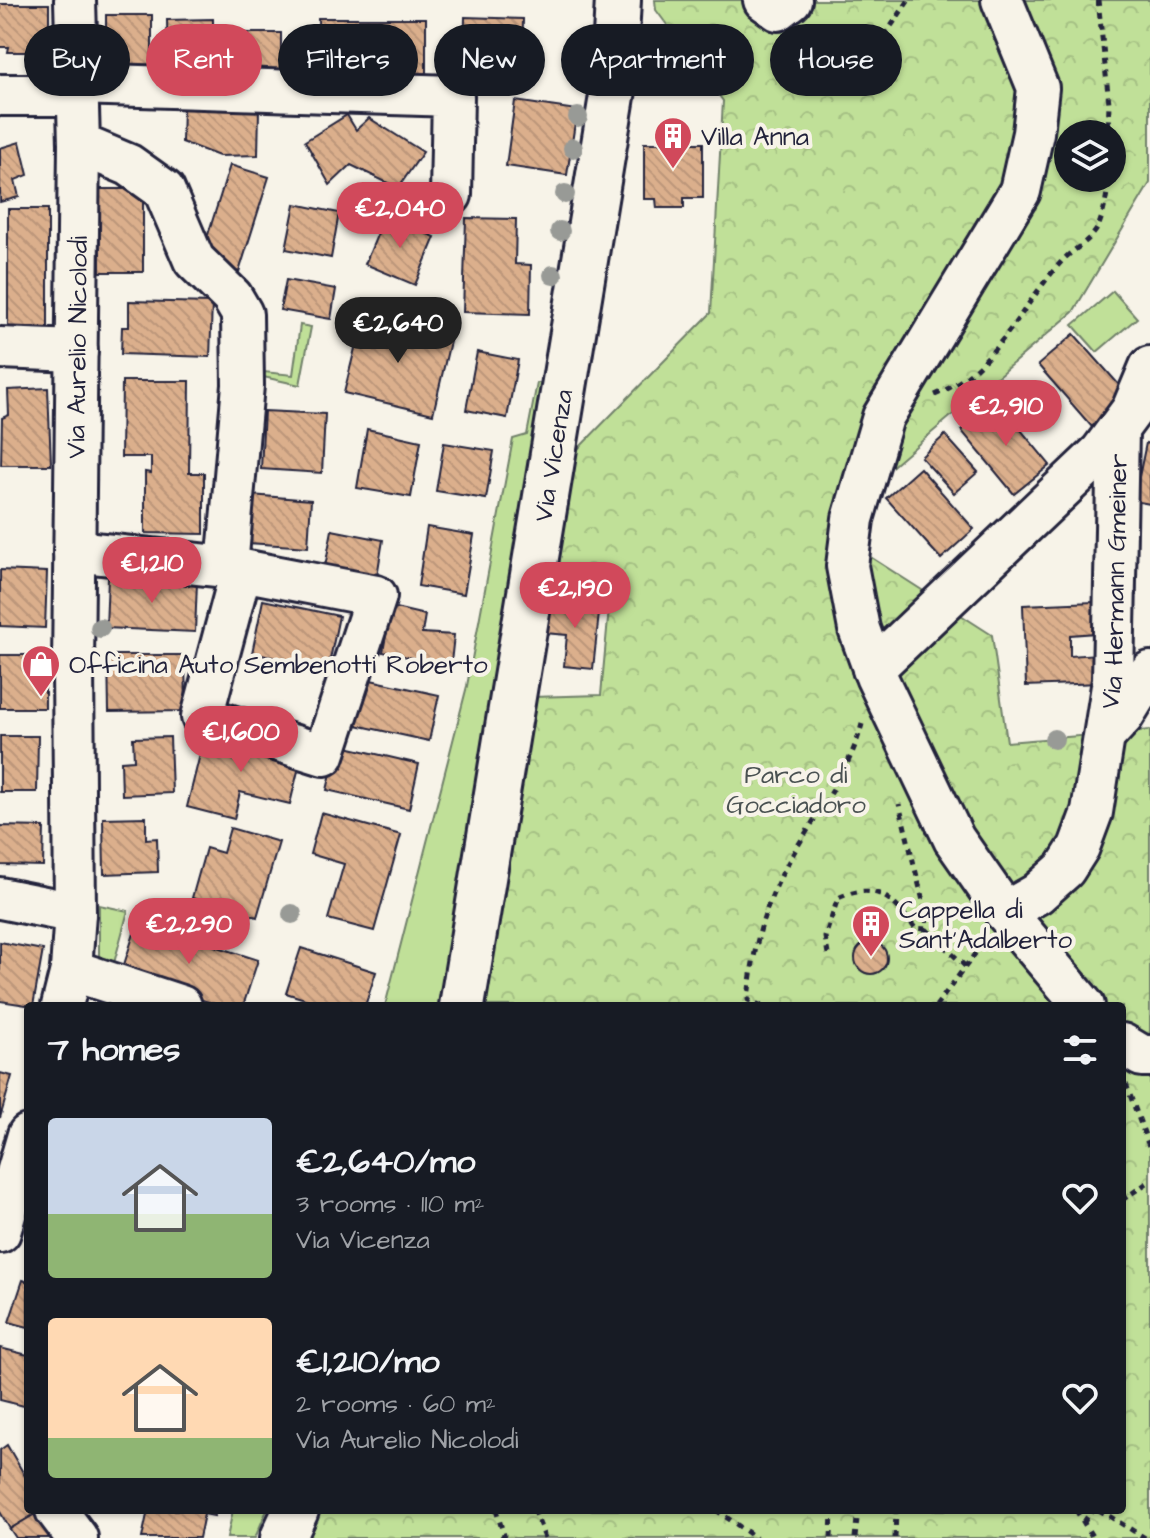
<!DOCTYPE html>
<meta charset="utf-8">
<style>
:root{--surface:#171b24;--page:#242831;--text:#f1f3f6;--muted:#9ea1a6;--accent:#d1495b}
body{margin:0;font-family:"Architects Daughter",sans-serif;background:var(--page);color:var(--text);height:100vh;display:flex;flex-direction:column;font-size:30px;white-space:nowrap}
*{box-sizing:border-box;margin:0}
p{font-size:26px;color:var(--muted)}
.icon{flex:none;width:44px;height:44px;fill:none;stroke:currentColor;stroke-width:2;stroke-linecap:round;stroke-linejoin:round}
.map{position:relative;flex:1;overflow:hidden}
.sheet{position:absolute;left:24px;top:1002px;width:1102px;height:512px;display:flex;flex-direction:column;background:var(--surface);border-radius:8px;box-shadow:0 2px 6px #0004}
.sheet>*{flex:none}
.top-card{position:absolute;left:24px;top:24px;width:1102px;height:72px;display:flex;gap:16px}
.controls{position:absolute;left:1054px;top:120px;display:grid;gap:16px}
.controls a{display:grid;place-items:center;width:72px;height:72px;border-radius:50%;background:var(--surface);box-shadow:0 2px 6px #0004;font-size:40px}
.price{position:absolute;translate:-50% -68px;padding:0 18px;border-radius:28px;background:var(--accent);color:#fff;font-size:26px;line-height:52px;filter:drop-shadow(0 2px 4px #0008)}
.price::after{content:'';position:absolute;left:50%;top:48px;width:24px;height:18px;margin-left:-12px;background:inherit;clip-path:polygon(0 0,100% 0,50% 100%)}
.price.selected{background:#222;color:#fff}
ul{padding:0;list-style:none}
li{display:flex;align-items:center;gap:24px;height:200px;padding:0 24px}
li span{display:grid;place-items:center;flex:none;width:224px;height:160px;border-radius:8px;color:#555}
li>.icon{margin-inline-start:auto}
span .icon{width:96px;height:96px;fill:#fffc;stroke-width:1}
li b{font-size:34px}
h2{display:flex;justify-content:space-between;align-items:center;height:96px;padding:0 24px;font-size:34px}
.pill{padding:0 28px;border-radius:36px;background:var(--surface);box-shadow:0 2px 6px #0004;font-size:28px;line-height:72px}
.pill.selected{background:var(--accent);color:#fff}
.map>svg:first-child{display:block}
.green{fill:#c0e098;stroke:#71816a;stroke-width:2}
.park{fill:url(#park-crowns);stroke:#71816a;stroke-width:2;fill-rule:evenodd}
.building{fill:url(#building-back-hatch);stroke:#22223b;stroke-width:2}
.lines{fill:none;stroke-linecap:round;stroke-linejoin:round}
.minor-casing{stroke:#22223b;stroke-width:46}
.major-casing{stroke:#22223b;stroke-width:50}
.path{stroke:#22223b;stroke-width:5;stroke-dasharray:6 6;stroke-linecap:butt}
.minor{stroke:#f7f3e8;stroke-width:40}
.major{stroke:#f7f3e8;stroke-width:44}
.tree{fill:#989a96}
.labels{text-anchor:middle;stroke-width:8;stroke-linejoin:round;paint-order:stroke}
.poi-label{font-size:26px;fill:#22223b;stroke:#f7f3e8;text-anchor:start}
.street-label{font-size:26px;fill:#22223b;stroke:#f7f3e8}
.park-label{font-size:26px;fill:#4a5252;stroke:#f7f3e8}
</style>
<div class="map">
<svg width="1150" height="1538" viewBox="0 0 1150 1538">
<defs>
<pattern id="park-crowns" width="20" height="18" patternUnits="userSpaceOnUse" patternTransform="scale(2)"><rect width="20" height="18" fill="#c0e098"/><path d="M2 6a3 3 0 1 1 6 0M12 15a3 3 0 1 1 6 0" fill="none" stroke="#a5c084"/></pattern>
<pattern id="building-back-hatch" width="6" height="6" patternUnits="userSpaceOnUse" patternTransform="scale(2)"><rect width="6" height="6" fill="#dbaf8c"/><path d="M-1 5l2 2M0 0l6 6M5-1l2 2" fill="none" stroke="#bc967a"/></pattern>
</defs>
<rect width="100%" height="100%" fill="#f7f3e8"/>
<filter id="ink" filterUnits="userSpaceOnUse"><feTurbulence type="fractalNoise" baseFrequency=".0125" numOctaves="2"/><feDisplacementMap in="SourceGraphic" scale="16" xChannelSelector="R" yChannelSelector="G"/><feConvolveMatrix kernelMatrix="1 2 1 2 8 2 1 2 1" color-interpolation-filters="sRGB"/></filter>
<g filter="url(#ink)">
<!-- green -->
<g class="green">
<path d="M1113,291l24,27 -40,34 -24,-27z"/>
<path d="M300,325l11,2 -11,58 -46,-10v-4l39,4z"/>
<path d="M537,383h7l-101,623h-58l82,-320 46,-247 14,-4z"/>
<path d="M99,905l29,6 -14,52 -15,-5z"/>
<path d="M233,1510h34l-12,28h-28z"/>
</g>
<!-- park -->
<path class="park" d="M655,0h495v183l-77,129 -199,170 -5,74 123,79 15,107 143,-12v808h-848l13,-28h807v-504h-640l50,-309 69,-2 10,-109 -59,-18 17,-110 142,-145 12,-212 -67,-91zM1068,134h44v44h-44z"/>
<!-- building -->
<g class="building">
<path d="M0,4h49v48h-41l1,-5h-9z"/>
<path d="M106,15h46v52l-46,-1z"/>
<path d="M465,17l58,2 -1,48 -58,-1z"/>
<path d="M318,18h108v55h-107z"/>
<path d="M213,19v47h-45l-1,-46z"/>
<path d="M235,33h46v40l-47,-1z"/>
<path d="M515,101l62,9 -10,65 -61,-9z"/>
<path d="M183,107l76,3 -1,45 -39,1 -37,-14z"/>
<path d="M347,115l9,15 13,-12 54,34 -25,36 -47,-23 -21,20 -25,-44z"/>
<path d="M20,142l8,33 -13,5 4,17 -19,5v-54z"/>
<path d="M644,143h59v55h-19v10h-27l-1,-9h-12z"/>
<path d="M230,165l39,12 -30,95 -39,-12z"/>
<rect x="100" y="189" width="43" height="83"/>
<path d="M295,204l44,9 -8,45 -45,-9z"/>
<rect x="8" y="209" width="40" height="120"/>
<path d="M385,216l50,21 -20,48 -50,-21z"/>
<path d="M466,218l50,1 -1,45 16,1 -1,49 -67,-2z"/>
<path d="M286,280l50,9 -5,30 -51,-9z"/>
<path d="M129,301l83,2 -2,54 -89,-3 1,-27h7z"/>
<path d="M363,316l88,21 -18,77 -89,-21z"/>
<path d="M1074,334l54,61 -36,32 -54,-62z"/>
<path d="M477,352l41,8 -11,58 -41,-8z"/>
<path d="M122,381h68l-1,92h15v61l-59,-1v-61l6,1v-16h-30z"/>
<path d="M48,388l3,77h-50l1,-47 7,-3 -1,-25z"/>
<path d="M997,401l53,64 -36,29 -53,-64z"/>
<path d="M264,411l61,3 -3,59 -61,-4z"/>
<path d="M367,429l54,12 -10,56 -54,-9z"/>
<path d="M945,435l33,37 -24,21 -33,-36z"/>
<path d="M444,443l50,8 -8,48 -50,-8z"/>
<path d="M1146,443l4,1v60l-16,-3z"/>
<path d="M920,468l54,61 -33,30 -55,-61z"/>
<path d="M251,495l60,5 -3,47 -60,-4z"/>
<path d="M427,527l47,8 -10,59 -46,-8z"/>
<path d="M332,530l51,10 -7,42 -52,-10z"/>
<path d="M0,570l47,2 -2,56 -45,-2z"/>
<path d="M108,578l89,4 -2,50 -89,-4z"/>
<path d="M549,599l51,5 -7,65 -29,-3 3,-31 -22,-2z"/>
<path d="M263,600l76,16 -11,53 -76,-16z"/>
<path d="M1094,602l2,31 -26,2v21l28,-2 1,29 -73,3 -3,-81z"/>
<path d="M391,607l34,8 -3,18 32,2 -4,37 -38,-3 1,-11 -30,-6z"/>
<rect x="0" y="655" width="45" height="53"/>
<path d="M108,655h77l1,56 -77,1z"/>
<path d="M357,677l82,18 -10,46 -82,-18z"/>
<path d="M206,730l96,24 -12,50 -50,-12 -6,27 -47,-12z"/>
<path d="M0,736h38l-1,56h-37z"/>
<path d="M170,737l2,56 -50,2 -1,-34 13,-1 -1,-22z"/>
<path d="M338,745l81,19 -10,45 -82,-19z"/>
<path d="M321,813l80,22 -27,96 -46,-12 16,-55 -34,-10z"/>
<path d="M146,817v22l11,-1 1,34 -54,2 -1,-56z"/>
<path d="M0,826l44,1 -1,39 -43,-1z"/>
<path d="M230,828l49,14 -22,75 -65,-19 14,-50 17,5z"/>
<path d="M138,921l120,39 -15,46h-22l-100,-32z"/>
<circle cx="871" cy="958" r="16"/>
<path d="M0,942l43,8 -10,56 -33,-5z"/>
<path d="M301,948l75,24 -11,34h-38l-41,-13z"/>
<path d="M0,1073l12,3 -12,42z"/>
<path d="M23,1280l5,2v45l-19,-5z"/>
<path d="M0,1348l28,7v52l-28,-7z"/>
<path d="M7,1445l21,36v29h14l-32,19 -10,-17v-62z"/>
<path d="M42,1510l21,28h-47l-6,-9z"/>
<path d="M148,1510h67l-1,6 -10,-2 -5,24h-57z"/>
</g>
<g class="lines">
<!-- minor casing -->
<g class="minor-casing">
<g id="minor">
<path d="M764,0l14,10 13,-10"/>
<path d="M1002,0l36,88 -5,45 -13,58 -137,226 -30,102 -6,47 12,63 17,47 78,163 51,73 79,94"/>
<path d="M77,84l376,12 -2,99"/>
<path d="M0,95h78"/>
<path d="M0,348l77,3"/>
<path d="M74,551l153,16 11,15 -36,135 122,38 52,-159 -149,-29 16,-182 -1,-71 -10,-17 -38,-37 -30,-70 -35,-25 -50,-21"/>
<path d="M873,669l228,-217 31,-42 18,-43"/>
<path d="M1109,731l14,-15 27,-44"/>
<path d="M0,898l75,15"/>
<path id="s1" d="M1005,912l32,-18 28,-25 14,-22 13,-35 21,-132 5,-250"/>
<path d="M71,970l110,36"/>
<path id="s2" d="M62,1006l9,-36 4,-57 -2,-247 6,-522 -4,-144"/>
<path d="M1122,1044l20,12h8"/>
<path d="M0,1232l28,-97"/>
<path d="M56,1510l21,28"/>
</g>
</g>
<!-- major casing -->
<g class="major-casing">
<g id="major">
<path id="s3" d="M462,1006l151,-916 5,-90"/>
<path d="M283,1538l13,-28"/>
</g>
</g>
<!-- path -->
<g class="path">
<path d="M1098,0l11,103 -1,31"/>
<path d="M802,30l70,24 37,-54"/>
<path d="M935,395c61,-26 85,-88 127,-134 10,-11 30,-21 36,-34 6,-14 10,-34 10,-49"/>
<path d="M926,929l40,38"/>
<path d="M828,954l-3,-17 13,-39c40,-17 53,0 77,30l11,1 1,-12 -28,-113"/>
<path d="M762,1006l-14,-6c4,-43 13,-84 33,-124 26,-52 66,-95 81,-152"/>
<path d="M936,1006l50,-67"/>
<path d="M1126,1084l24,65"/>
<path d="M1122,1200l28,-19"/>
<path d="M496,1510l8,25 -3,3"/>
<path d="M534,1510l11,28"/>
<path d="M716,1510l40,28"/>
<path d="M1076,1510l17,28"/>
<path d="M1099,1510l46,28"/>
<path d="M1084,1522l8,-12"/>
<path d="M831,1538l1,-28"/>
<path d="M855,1538l3,-28"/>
<path d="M895,1538l1,-28"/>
</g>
<!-- minor -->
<use href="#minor" class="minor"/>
<!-- major -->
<use href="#major" class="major"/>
</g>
<!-- trees -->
<g class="tree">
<circle cx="578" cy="117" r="10"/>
<circle cx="573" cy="148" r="10"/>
<circle cx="565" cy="194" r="10"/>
<circle cx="560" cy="231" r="10"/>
<circle cx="553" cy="275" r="10"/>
<circle cx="100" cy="628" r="10"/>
<circle cx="1054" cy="739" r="10"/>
<circle cx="292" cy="914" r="10"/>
</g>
</g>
<!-- icons -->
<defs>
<g id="building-pin" transform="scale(2)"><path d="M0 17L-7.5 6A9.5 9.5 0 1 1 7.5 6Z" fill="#d1495b" stroke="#f7f3e8"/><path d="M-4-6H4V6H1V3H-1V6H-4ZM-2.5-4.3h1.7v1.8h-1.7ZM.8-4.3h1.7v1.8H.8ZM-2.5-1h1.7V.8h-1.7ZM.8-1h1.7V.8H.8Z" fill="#fff"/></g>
<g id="shop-pin" transform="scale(2)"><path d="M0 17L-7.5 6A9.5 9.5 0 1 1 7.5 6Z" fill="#d1495b" stroke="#f7f3e8"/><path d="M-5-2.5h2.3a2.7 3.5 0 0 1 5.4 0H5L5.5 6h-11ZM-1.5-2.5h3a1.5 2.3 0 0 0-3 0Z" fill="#fff"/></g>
</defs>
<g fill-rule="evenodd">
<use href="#building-pin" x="673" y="136"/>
<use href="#shop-pin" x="41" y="664"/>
<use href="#building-pin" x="871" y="924"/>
</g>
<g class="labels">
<!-- poi labels -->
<g class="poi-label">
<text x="701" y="145">Villa Anna</text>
<text x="69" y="673">Officina Auto Sembenotti Roberto</text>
<text x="899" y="918">Cappella di<tspan x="899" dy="30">Sant'Adalberto</tspan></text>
</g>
<!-- street labels -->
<g class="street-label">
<text dy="9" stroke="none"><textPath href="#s2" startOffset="660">Via Aurelio Nicolodi</textPath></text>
<text dy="9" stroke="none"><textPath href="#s3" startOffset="558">Via Vicenza</textPath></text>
<text dy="9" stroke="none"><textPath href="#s1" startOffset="370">Via Hermann Gmeiner</textPath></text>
</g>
<!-- park labels -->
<g class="park-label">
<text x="796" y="783">Parco di<tspan x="796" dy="30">Gocciadoro</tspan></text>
</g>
</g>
</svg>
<div class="controls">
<a><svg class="icon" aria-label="layers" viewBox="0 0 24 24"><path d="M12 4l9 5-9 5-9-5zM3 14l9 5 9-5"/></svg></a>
</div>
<b class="price" style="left:400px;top:250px">€2,040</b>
<b class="price selected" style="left:398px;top:365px">€2,640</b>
<b class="price" style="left:1006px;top:448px">€2,910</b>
<b class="price" style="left:152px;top:605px">€1,210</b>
<b class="price" style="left:575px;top:630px">€2,190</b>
<b class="price" style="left:241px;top:774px">€1,600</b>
<b class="price" style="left:189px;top:966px">€2,290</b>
<div class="top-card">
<a class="pill">Buy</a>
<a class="pill selected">Rent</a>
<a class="pill">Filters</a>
<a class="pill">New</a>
<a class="pill">Apartment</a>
<a class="pill">House</a>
</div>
<section class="sheet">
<h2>7 homes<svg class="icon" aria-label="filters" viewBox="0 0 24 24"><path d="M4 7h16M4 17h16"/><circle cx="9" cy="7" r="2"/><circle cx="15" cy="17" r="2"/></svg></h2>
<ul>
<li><span style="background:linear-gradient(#c9d6e8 60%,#8fb573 0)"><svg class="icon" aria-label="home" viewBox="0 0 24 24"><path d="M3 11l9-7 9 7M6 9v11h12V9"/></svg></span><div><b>€2,640/mo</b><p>3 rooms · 110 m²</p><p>Via Vicenza</p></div><svg class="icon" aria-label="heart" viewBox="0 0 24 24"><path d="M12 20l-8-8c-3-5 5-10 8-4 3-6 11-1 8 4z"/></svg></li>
<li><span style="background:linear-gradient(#ffd9b3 75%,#8fb573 0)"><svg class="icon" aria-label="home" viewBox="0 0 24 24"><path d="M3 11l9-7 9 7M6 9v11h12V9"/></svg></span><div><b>€1,210/mo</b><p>2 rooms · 60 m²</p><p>Via Aurelio Nicolodi</p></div><svg class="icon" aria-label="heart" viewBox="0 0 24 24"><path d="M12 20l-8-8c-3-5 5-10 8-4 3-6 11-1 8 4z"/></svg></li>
</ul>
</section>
</div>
